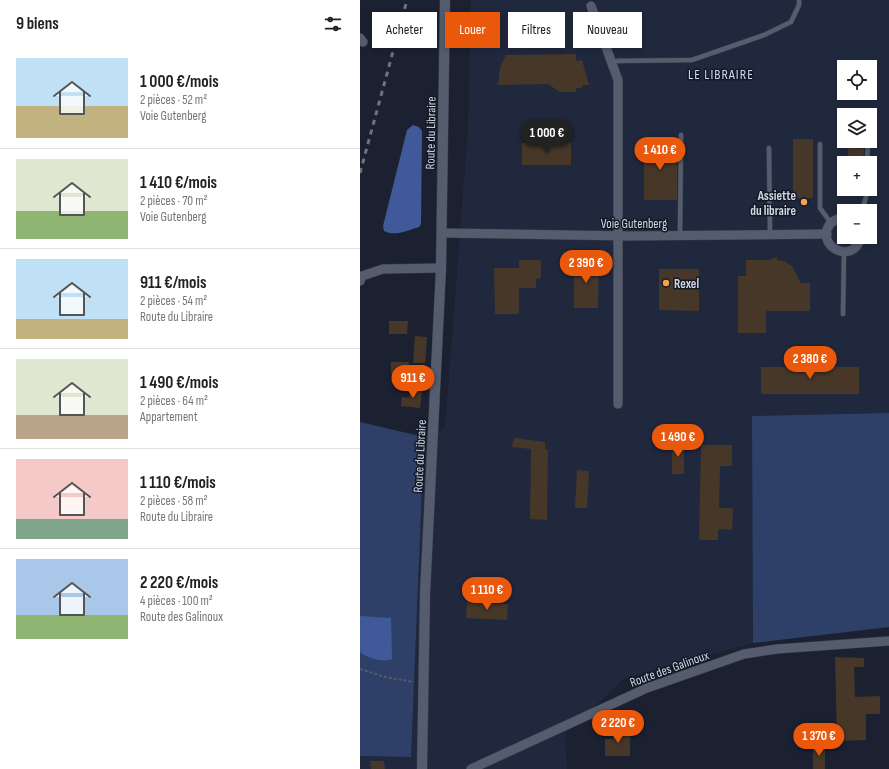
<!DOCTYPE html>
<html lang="fr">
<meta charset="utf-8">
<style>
:root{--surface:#fff;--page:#f6f6f6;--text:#222;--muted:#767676;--line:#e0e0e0;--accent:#ea580c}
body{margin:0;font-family:"Sofia Sans Condensed",sans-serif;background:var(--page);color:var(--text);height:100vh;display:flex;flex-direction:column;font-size:15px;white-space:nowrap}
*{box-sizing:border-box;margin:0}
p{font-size:13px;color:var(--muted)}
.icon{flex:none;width:22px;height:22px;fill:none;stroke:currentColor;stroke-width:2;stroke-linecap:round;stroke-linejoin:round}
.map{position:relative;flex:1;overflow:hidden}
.details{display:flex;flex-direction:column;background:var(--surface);width:360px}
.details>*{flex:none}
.banner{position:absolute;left:12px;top:12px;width:380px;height:36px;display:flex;gap:8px}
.buttons{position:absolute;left:477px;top:60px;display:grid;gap:8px}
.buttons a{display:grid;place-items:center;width:40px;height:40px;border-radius:0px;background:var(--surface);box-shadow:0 2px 6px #0003;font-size:20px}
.price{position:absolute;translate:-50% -34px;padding:0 9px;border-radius:14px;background:var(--accent);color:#fff;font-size:13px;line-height:26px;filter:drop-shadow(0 1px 2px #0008)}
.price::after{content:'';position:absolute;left:50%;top:24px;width:12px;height:9px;margin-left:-6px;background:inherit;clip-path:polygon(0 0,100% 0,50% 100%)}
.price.on{background:#222;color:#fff}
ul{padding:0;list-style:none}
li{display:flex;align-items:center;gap:12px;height:100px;padding:0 16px}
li+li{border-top:1px solid var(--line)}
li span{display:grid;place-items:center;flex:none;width:112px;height:80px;border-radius:0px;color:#555}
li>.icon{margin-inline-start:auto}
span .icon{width:48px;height:48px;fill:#fffc;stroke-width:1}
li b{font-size:17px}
h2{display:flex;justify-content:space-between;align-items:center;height:48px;padding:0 16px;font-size:17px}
.pill{padding:0 14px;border-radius:0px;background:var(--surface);box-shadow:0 2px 6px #0003;font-size:14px;line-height:36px}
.pill.on{background:var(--accent);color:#fff}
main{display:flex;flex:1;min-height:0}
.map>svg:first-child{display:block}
.built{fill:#20283d;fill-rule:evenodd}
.green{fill:#2f4068}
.water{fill:#405998}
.building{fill:#463729}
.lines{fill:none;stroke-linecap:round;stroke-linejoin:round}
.lane-casing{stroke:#373b48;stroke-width:5.5}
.street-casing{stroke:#373b48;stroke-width:10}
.secondary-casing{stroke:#373b48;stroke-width:11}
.path{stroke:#555a68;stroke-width:2;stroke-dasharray:3 2;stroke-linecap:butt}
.lane{stroke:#545c6e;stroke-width:4.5}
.street{stroke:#545c6e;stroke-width:9}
.secondary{stroke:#545c6e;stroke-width:10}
.rail{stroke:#6e7380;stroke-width:3;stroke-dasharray:5 5;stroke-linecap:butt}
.poi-dot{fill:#f7a148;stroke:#111826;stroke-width:1.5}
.labels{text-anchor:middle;stroke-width:3;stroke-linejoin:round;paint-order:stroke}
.street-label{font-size:13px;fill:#d2d6e1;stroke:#111826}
.poi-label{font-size:13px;font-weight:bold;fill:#d2d6e1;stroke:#111826;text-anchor:end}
.neighbourhood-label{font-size:14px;letter-spacing:1px;fill:#cfd9ee;stroke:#111826}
</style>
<main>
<section class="details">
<h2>9 biens<svg class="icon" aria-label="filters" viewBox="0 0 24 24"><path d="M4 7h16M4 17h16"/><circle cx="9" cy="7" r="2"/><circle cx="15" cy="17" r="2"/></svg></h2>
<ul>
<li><span style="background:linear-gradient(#bfe0f5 60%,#c2b280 0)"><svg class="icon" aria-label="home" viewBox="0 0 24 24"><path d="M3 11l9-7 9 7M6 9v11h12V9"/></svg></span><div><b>1 000 €/mois</b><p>2 pièces · 52 m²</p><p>Voie Gutenberg</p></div></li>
<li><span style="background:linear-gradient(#dfe7d0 65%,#8fb573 0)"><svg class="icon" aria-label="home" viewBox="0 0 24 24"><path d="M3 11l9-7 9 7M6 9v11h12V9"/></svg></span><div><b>1 410 €/mois</b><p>2 pièces · 70 m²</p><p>Voie Gutenberg</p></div></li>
<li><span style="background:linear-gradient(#bfe0f5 75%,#c2b280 0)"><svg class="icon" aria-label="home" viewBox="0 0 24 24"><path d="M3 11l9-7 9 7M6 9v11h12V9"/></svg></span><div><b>911 €/mois</b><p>2 pièces · 54 m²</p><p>Route du Libraire</p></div></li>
<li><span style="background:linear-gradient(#dfe7d0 70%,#b9a48a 0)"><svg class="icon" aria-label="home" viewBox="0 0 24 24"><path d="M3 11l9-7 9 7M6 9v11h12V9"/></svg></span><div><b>1 490 €/mois</b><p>2 pièces · 64 m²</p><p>Appartement</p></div></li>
<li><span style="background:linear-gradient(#f6c9c9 75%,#7fa58c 0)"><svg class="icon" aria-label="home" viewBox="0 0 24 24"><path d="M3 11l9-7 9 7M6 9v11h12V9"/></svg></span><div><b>1 110 €/mois</b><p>2 pièces · 58 m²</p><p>Route du Libraire</p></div></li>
<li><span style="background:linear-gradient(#a9c7e8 70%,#8fb573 0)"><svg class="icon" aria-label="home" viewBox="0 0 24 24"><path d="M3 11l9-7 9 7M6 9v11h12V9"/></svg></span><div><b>2 220 €/mois</b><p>4 pièces · 100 m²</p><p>Route des Galinoux</p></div></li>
</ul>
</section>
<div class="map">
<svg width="529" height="769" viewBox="0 0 529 769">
<rect width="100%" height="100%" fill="#1b2130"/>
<!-- built -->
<path class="built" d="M111,0h418v413l-137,3 1,227 -128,35 -60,56 2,35h-207v-13l51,1 13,-320 21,-9 23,-300zM484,67h26v26h-26zM484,115h26v26h-26zM484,163h26v26h-26zM484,211h26v26h-26z"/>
<!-- green -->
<g class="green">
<path d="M529,413v214l-136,16 -1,-227z"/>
<path d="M0,422l64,15 -13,320 -51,-1z"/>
</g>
<!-- water -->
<g class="water">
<path d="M53,125l6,2 3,4 -1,93 -2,3c-11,3 -24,10 -35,4l-1,-5 24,-96z"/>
<path d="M0,616l31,2 1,41c-8,4 -25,-1 -32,-7z"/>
</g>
<!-- building -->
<g class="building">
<path d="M216,54v7l6,-1 7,25h-6l-1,3h-6v4h-16l-12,-8 -50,1 2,-17 6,-13z"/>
<rect x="433" y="139" width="20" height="59"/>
<path d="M211,142v23h-49v-22z"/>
<rect x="284" y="142" width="33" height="58"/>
<path d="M488,148l16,1 -1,14h-15z"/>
<path d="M417,257v3l7,1 8,5 9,17h9v28h-44v22h-28v-57h8v-16h23z"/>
<path d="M159,260h22v18l-5,1v9h-17v26h-24l-1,-46h25z"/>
<path d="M214,260h25l-1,48h-24z"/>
<path d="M299,269h40v42l-40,-1z"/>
<path d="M29,321h19l-1,13h-18z"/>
<path d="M55,336l12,1 -2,26h-12z"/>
<path d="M31,362h18l-1,13 -17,-1z"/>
<rect x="401" y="367" width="98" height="27"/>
<path d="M50,389l12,1 -2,18 -19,-2 1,-9 7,1z"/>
<path d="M154,438l31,4v7l3,1 -1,70 -17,-1 1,-70 -19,-2z"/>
<rect x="312" y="443" width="12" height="31"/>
<path d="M341,445h31v21h-12l-1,42h14l-1,22 -14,-1v11h-19z"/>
<path d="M217,470l12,1 -2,37h-12z"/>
<path d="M107,602l41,2 -1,16 -41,-2z"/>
<path d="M475,657l29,1v9h-10l1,30 25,-1v18h-14v26l-29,1z"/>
<path d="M253,731h17v25h-25v-17h8z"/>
<path d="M465,744v25h-12v-24z"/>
<path d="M10,761h14l1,8h-14z"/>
</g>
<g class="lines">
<!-- lane casing -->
<g class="lane-casing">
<g id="lane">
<path d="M251,61l81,-1 72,-25 27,-13 8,-17v-5"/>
<path d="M460,144v64l11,15"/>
<path d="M409,148l1,86"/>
<path d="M507,163l1,-22"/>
<path d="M502,211l4,-14 1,-8"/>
<path d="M320,235l1,-100"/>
<path d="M483,314l1,-62"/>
</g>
</g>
<!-- street casing -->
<g class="street-casing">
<g id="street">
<path d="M231,6l27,74v324"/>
<path d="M0,38l3,4"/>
<path d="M484,218c-5,0 -10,2 -14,6 -16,21 23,43 31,13"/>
<path d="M82,233l187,3 198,-2"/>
<path d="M0,281l2,-5 21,-7 58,-1"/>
<path d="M111,769l176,-81 97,-34 33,-5 112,-8"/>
</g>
</g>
<!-- secondary casing -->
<g class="secondary-casing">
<path id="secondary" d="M62,769l3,-175 16,-326 4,-268"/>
</g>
<!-- path -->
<path class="path" d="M0,669l25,8 29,5"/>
<!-- lane -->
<use href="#lane" class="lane"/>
<!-- street -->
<use href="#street" class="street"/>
<!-- secondary -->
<use href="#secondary" class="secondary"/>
<!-- rail -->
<path class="rail" d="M0,173l47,-173"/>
</g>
<!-- markers -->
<g class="poi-dot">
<circle cx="444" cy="202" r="4"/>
<circle cx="306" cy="283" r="4"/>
</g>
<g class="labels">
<!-- street labels -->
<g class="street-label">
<text transform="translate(70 133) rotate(-89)" y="5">Route du Libraire</text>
<text x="274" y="228">Voie Gutenberg</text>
<text transform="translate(59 456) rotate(-87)" y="5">Route du Libraire</text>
<text transform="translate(309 668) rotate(-20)" y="5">Route des Galinoux</text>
</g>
<!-- poi labels -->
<g class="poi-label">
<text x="436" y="200">Assiette<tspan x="436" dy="15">du libraire</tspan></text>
<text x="314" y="288" text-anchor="start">Rexel</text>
</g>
<!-- neighbourhood labels -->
<g class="neighbourhood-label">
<text x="361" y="79">LE LIBRAIRE</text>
</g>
</g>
</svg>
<div class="buttons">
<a><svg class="icon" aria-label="locate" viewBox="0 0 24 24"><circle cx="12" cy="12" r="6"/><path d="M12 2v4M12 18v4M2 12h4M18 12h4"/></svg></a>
<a><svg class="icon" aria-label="layers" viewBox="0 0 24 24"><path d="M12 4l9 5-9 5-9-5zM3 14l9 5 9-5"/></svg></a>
<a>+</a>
<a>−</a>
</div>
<b class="price on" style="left:187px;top:154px">1 000 €</b>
<b class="price" style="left:300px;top:171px">1 410 €</b>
<b class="price" style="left:226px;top:284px">2 390 €</b>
<b class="price" style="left:450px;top:380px">2 380 €</b>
<b class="price" style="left:53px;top:399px">911 €</b>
<b class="price" style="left:318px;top:458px">1 490 €</b>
<b class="price" style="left:127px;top:611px">1 110 €</b>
<b class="price" style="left:258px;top:744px">2 220 €</b>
<b class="price" style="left:459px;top:757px">1 370 €</b>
<div class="banner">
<a class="pill">Acheter</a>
<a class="pill on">Louer</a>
<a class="pill">Filtres</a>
<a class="pill">Nouveau</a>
</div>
</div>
</main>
